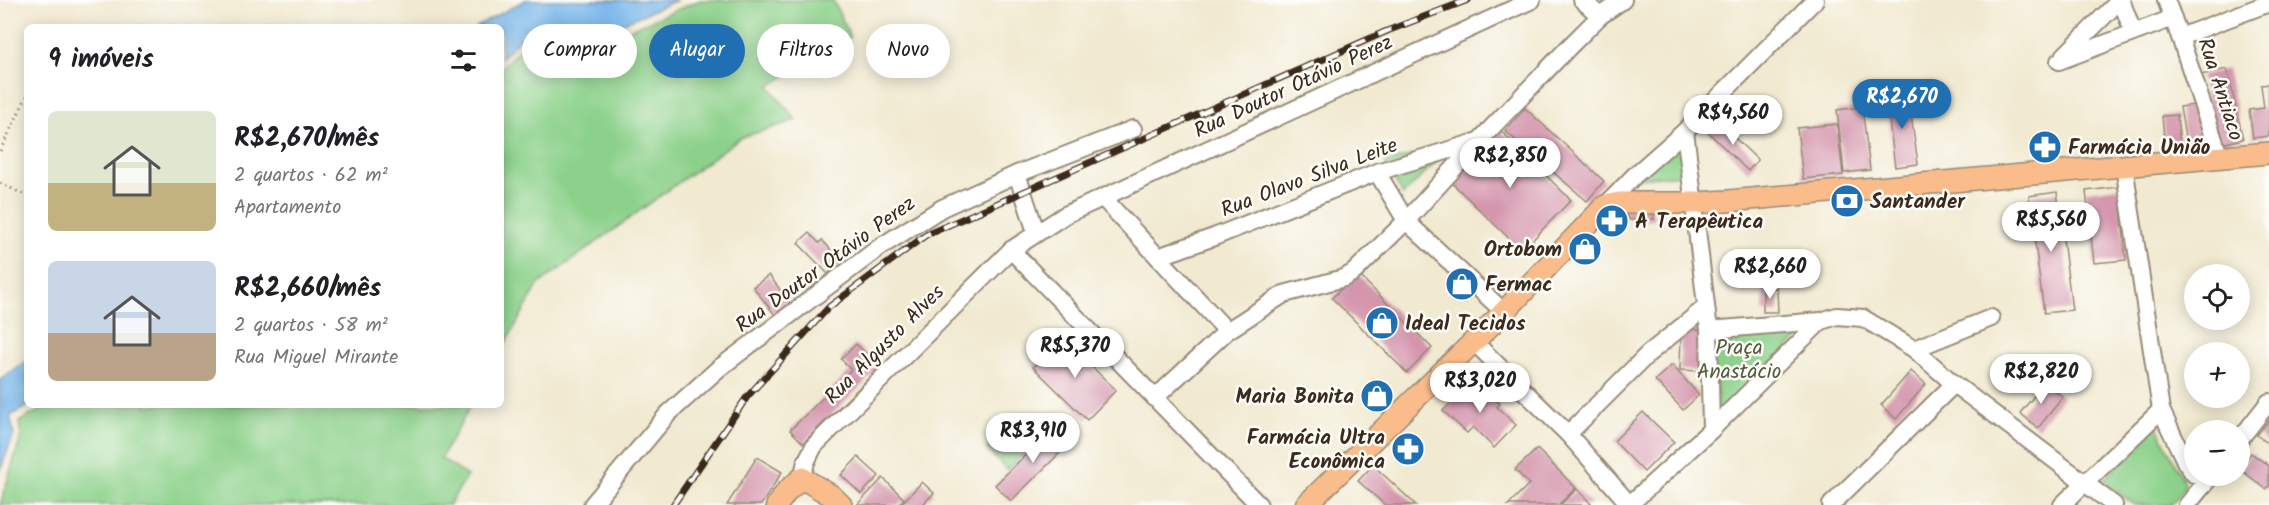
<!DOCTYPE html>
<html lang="pt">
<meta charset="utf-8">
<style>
:root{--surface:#fff;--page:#f6f6f6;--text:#202124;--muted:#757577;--accent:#1f6fb2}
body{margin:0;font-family:Kalam,sans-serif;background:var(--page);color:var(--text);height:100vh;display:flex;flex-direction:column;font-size:22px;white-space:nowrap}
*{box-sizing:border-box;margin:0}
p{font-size:20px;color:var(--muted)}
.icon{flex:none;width:33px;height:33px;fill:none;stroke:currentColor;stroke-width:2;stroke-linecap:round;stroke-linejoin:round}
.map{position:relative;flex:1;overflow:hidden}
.drawer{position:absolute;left:24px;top:24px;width:480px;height:384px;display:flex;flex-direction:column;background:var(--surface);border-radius:9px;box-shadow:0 3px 15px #0003}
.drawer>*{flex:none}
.guide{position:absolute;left:522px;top:24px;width:570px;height:54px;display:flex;gap:12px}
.buttons{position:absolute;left:2184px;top:264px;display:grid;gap:12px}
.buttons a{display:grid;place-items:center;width:66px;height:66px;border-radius:50%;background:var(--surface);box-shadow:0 3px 15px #0003;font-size:30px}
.price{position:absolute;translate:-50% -51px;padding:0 14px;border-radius:21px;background:#fff;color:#222;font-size:20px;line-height:39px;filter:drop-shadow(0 2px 3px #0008)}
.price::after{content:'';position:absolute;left:50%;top:36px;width:18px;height:14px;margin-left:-9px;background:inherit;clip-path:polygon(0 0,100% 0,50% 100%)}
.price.on{background:var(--accent);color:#fff}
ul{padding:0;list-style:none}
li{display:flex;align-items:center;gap:18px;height:150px;padding:0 24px}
li span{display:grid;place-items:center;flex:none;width:168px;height:120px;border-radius:9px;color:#555}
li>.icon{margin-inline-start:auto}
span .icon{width:72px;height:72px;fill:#fffc;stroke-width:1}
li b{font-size:26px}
h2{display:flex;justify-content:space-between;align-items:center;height:72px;padding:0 24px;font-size:26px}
.pill{padding:0 21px;border-radius:27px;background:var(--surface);box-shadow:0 3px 15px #0003;font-size:21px;line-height:54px}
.pill.on{background:var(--accent);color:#fff}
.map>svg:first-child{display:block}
.green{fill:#8cd18b;stroke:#647e54;stroke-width:1.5}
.water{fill:#76b5ea;stroke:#587084;stroke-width:1.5}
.building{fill:#d495ad}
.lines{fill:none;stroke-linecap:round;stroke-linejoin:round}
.minor-casing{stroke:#968a77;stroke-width:20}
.major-casing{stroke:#968a77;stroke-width:24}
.path{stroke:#968a77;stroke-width:3;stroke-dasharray:1.5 4.5;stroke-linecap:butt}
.minor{stroke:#fff;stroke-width:16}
.major{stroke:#f9bc8a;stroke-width:21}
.rail-casing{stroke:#3b2a1e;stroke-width:7}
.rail{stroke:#fdfcf7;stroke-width:4.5;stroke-dasharray:14;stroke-linecap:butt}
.labels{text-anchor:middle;stroke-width:5;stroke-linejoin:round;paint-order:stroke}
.street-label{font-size:21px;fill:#3b2a1e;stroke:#fdfcf7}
.poi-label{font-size:21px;font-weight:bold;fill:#3b2a1e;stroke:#fdfcf7;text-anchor:start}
.park-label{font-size:21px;fill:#535c3f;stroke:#fdfcf7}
</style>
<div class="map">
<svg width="2269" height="505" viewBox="0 0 2269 505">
<rect width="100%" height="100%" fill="#fdfcf7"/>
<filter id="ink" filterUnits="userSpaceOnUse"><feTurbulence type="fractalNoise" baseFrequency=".0167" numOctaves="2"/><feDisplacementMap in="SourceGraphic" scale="12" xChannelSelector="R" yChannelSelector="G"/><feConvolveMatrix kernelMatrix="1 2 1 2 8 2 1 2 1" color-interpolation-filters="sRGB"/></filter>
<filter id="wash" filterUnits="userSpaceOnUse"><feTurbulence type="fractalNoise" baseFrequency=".008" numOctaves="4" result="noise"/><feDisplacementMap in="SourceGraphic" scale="24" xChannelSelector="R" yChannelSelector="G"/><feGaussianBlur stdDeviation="1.35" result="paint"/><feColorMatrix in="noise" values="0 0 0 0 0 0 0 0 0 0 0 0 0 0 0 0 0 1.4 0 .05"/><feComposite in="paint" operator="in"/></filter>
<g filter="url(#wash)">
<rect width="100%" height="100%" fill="#f1e9d0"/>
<!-- green -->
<g class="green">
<path d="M700,0h133l17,37 -81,49 27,34 -56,18 -201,146 -38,67v-283l20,-20 37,11z"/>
<path d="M1680,134l4,40 -47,4z"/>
<path d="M1454,144l-51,51 -18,-32z"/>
<path d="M1809,328l-91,85 -5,-77z"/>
<path d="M49,405h422l-30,53 26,18 -18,29h-449l21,-68 -2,-15z"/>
<path d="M1024,413l20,21 -37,36 -20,-21z"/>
<path d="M2156,425l30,60 -15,20h-36l-32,-24z"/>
</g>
<!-- water -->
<g class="water">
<path d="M525,0h152l-120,51 -37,-13 -19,20v-31h-25z"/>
<path d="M27,361v44h3l-20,11 4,18 -14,37v-91z"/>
</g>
<g id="blocks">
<!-- building -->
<g class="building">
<path d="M2227,69l16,70 -26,6 -16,-70z"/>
<path d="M2269,84v52l-16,2 -4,-28 15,-2 -3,-23z"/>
<path d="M1908,93l10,71 -23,3 -9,-71z"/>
<path d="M2201,104l6,37 -21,2 -6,-36z"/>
<path d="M1862,107l8,63 -26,3 -7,-63z"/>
<path d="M1525,108l79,73 -17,20 -82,-70z"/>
<path d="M2177,115l3,30 -15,2 -3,-31z"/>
<path d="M1717,121l41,39 -10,11 -41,-40z"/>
<path d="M1837,124l6,51 -40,4 -6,-51z"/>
<path d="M1498,128l73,72 -49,51 -74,-72z"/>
<path d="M2119,187l7,73 -32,3 -8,-72z"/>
<path d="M2057,192l15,118 -28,3 -15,-117z"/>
<path d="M1652,204l2,15 -24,1 -9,-10z"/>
<path d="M809,233l10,10 3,-3 19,21 -13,13 -30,-31z"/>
<path d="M1357,273l75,75 -25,25 -75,-75z"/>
<path d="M769,275l21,28 -15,12 -22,-28z"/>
<path d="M1777,288l1,24h-15v-23z"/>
<path d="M1681,329l22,1 -2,41 -21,-1z"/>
<path d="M1062,338l54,52 -29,30 -54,-53z"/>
<path d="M856,344l24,23 -77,76 -13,-13 61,-60 -10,-11z"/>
<path d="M1672,365l27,30 -16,15 -28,-30z"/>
<path d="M1911,371l15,13 -30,35 -15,-14z"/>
<path d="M1474,379l26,25 -3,3 19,18 -22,23 -21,-21 -6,6 -24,-22z"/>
<path d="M2045,383l18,14 -25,31 -18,-15z"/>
<path d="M1643,412l31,30 -30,30 -30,-31z"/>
<path d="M2269,420v24l-12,-9z"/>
<path d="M1055,426l16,16 -60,59 -16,-16z"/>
<path d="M1537,449l39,39 -18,17h-50l21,-21 -14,-14z"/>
<path d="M2251,453l18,13v20l-3,3 -26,-20z"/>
<path d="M757,457l25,15 -21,33h-34z"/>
<path d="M858,457l21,19 -18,18 -20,-19z"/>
<path d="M1373,465l43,40h-31l-27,-24z"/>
<path d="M883,478l21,21 -6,6h-41z"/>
<path d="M922,482l12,11 -10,10 2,2h-26z"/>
<path d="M1577,489l15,16h-32z"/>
</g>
</g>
</g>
<g filter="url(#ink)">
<use href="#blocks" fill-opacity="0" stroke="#968a77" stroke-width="1.5"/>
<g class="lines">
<!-- minor casing -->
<g class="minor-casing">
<g id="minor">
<path d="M1582,0l18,16"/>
<path d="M2121,0l12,32"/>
<path d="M2166,0l14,37 40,121"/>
<path d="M2180,37l89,-34"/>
<path d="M2064,56l56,-56"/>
<path d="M2059,61l114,-43"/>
<path d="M1685,131l24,199 2,100"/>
<path d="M2124,166l37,244 25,53 8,11"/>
<path d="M1377,172l29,49 98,91"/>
<path d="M1017,174l19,58"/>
<path d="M1103,198l124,133"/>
<path d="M1605,206l30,-31 50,-44 130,-131"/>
<path d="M1011,250l248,255"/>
<path d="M1158,257l56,-20 163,-65 99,-30"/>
<path d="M1709,330l112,-9 16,-5 26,2 51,31 40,35 160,121"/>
<path d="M1473,341l95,93 62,71"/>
<path d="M1914,349l77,-31"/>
<path d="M1156,397l71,-66 57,-37 60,-16 10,-6 52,-51 72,-79 91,-95 31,-31 23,-16"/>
<path d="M1568,434l80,-80 58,-47"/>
<path d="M2240,439l29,-37"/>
<path d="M802,478l4,-16 8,-16 197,-196 54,-35 467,-215"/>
<path d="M592,505l76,-91 50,-45 162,-122 62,-39 75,-34 116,-45"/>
<path d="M1629,505l82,-75 110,-109"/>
<path d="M1831,505l123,-121"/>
<path d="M2062,505l99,-95"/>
<path d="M2187,505l24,-29"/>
</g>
</g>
<!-- major casing -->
<g class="major-casing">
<g id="major">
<path d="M777,505l10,-14 15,-13 30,18 9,9"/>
<path d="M1306,505l198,-193 101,-106 14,-3h74l35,-2 541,-48"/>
</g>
</g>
<!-- path -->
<g class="path">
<path d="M0,151l27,-55"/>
<path d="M0,183l27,13"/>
</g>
<!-- minor -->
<use href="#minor" class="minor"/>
<!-- major -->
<use href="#major" class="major"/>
<!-- rail casing -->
<g class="rail-casing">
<path id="rail" d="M673,505l74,-108 82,-90 97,-72 461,-204 81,-31"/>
</g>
<!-- rail -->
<use href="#rail" class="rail"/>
</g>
</g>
<!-- icons -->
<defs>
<g id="pharmacy-disc" transform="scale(1.725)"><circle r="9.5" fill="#1f6fb2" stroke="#fdfcf7"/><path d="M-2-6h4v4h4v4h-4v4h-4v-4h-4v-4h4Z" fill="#fff"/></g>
<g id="bank-disc" transform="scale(1.725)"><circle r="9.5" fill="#1f6fb2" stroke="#fdfcf7"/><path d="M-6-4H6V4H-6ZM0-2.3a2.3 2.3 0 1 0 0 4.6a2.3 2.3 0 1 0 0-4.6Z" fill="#fff"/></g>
<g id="shop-disc" transform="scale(1.725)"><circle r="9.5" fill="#1f6fb2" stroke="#fdfcf7"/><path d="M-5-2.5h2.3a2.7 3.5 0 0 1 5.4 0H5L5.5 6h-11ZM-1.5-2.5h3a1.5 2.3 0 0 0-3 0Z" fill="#fff"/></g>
</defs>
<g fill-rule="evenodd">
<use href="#pharmacy-disc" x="2045" y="147"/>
<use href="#bank-disc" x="1847" y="201"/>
<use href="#pharmacy-disc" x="1612" y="221"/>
<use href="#shop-disc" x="1585" y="249"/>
<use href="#shop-disc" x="1462" y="284"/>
<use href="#shop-disc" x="1382" y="323"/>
<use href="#shop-disc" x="1377" y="396"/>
<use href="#pharmacy-disc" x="1408" y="449"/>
</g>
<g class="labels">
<!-- street labels -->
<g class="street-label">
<text transform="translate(1293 86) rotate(-25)" y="7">Rua Doutor Otávio Perez</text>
<text transform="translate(2221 89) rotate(72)" y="7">Rua Antiaco</text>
<text transform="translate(1309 177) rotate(-21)" y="7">Rua Olavo Silva Leite</text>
<text transform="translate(825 264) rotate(-36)" y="7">Rua Doutor Otávio Perez</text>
<text transform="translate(884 344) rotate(-45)" y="7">Rua Algusto Alves</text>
</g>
<!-- poi labels -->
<g class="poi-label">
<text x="2068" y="154">Farmácia União</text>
<text x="1870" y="208">Santander</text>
<text x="1635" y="228">A Terapêutica</text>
<text x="1562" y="256" text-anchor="end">Ortobom</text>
<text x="1485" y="291">Fermac</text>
<text x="1405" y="330">Ideal Tecidos</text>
<text x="1354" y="403" text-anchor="end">Maria Bonita</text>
<text x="1385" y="444" text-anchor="end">Farmácia Ultra<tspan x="1385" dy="24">Econômica</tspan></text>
</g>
<!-- park labels -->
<g class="park-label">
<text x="1739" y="354">Praça<tspan x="1739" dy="24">Anastácio</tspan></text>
</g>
</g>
</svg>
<div class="buttons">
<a><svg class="icon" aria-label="locate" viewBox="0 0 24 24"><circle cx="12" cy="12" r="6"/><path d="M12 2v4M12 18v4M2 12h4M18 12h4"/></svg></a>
<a>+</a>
<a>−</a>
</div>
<b class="price on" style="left:1902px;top:130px">R$2,670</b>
<b class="price" style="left:1733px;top:146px">R$4,560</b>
<b class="price" style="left:1510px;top:189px">R$2,850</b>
<b class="price" style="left:2051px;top:253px">R$5,560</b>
<b class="price" style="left:1770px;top:300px">R$2,660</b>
<b class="price" style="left:1075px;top:379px">R$5,370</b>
<b class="price" style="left:2041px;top:405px">R$2,820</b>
<b class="price" style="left:1480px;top:414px">R$3,020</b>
<b class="price" style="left:1033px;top:464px">R$3,910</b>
<div class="guide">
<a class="pill">Comprar</a>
<a class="pill on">Alugar</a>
<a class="pill">Filtros</a>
<a class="pill">Novo</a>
</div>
<section class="drawer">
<h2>9 imóveis<svg class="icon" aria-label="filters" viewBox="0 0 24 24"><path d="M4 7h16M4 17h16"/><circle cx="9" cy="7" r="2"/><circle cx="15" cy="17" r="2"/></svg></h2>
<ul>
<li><span style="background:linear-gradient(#dfe7d0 60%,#c2b280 0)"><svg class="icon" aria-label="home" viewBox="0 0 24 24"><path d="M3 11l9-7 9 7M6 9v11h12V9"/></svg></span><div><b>R$2,670/mês</b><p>2 quartos · 62 m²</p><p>Apartamento</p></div></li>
<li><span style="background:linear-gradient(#c9d6e8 60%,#b9a48a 0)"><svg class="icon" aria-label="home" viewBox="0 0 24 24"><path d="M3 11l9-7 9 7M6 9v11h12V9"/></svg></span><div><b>R$2,660/mês</b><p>2 quartos · 58 m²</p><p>Rua Miguel Mirante</p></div></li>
</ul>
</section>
</div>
